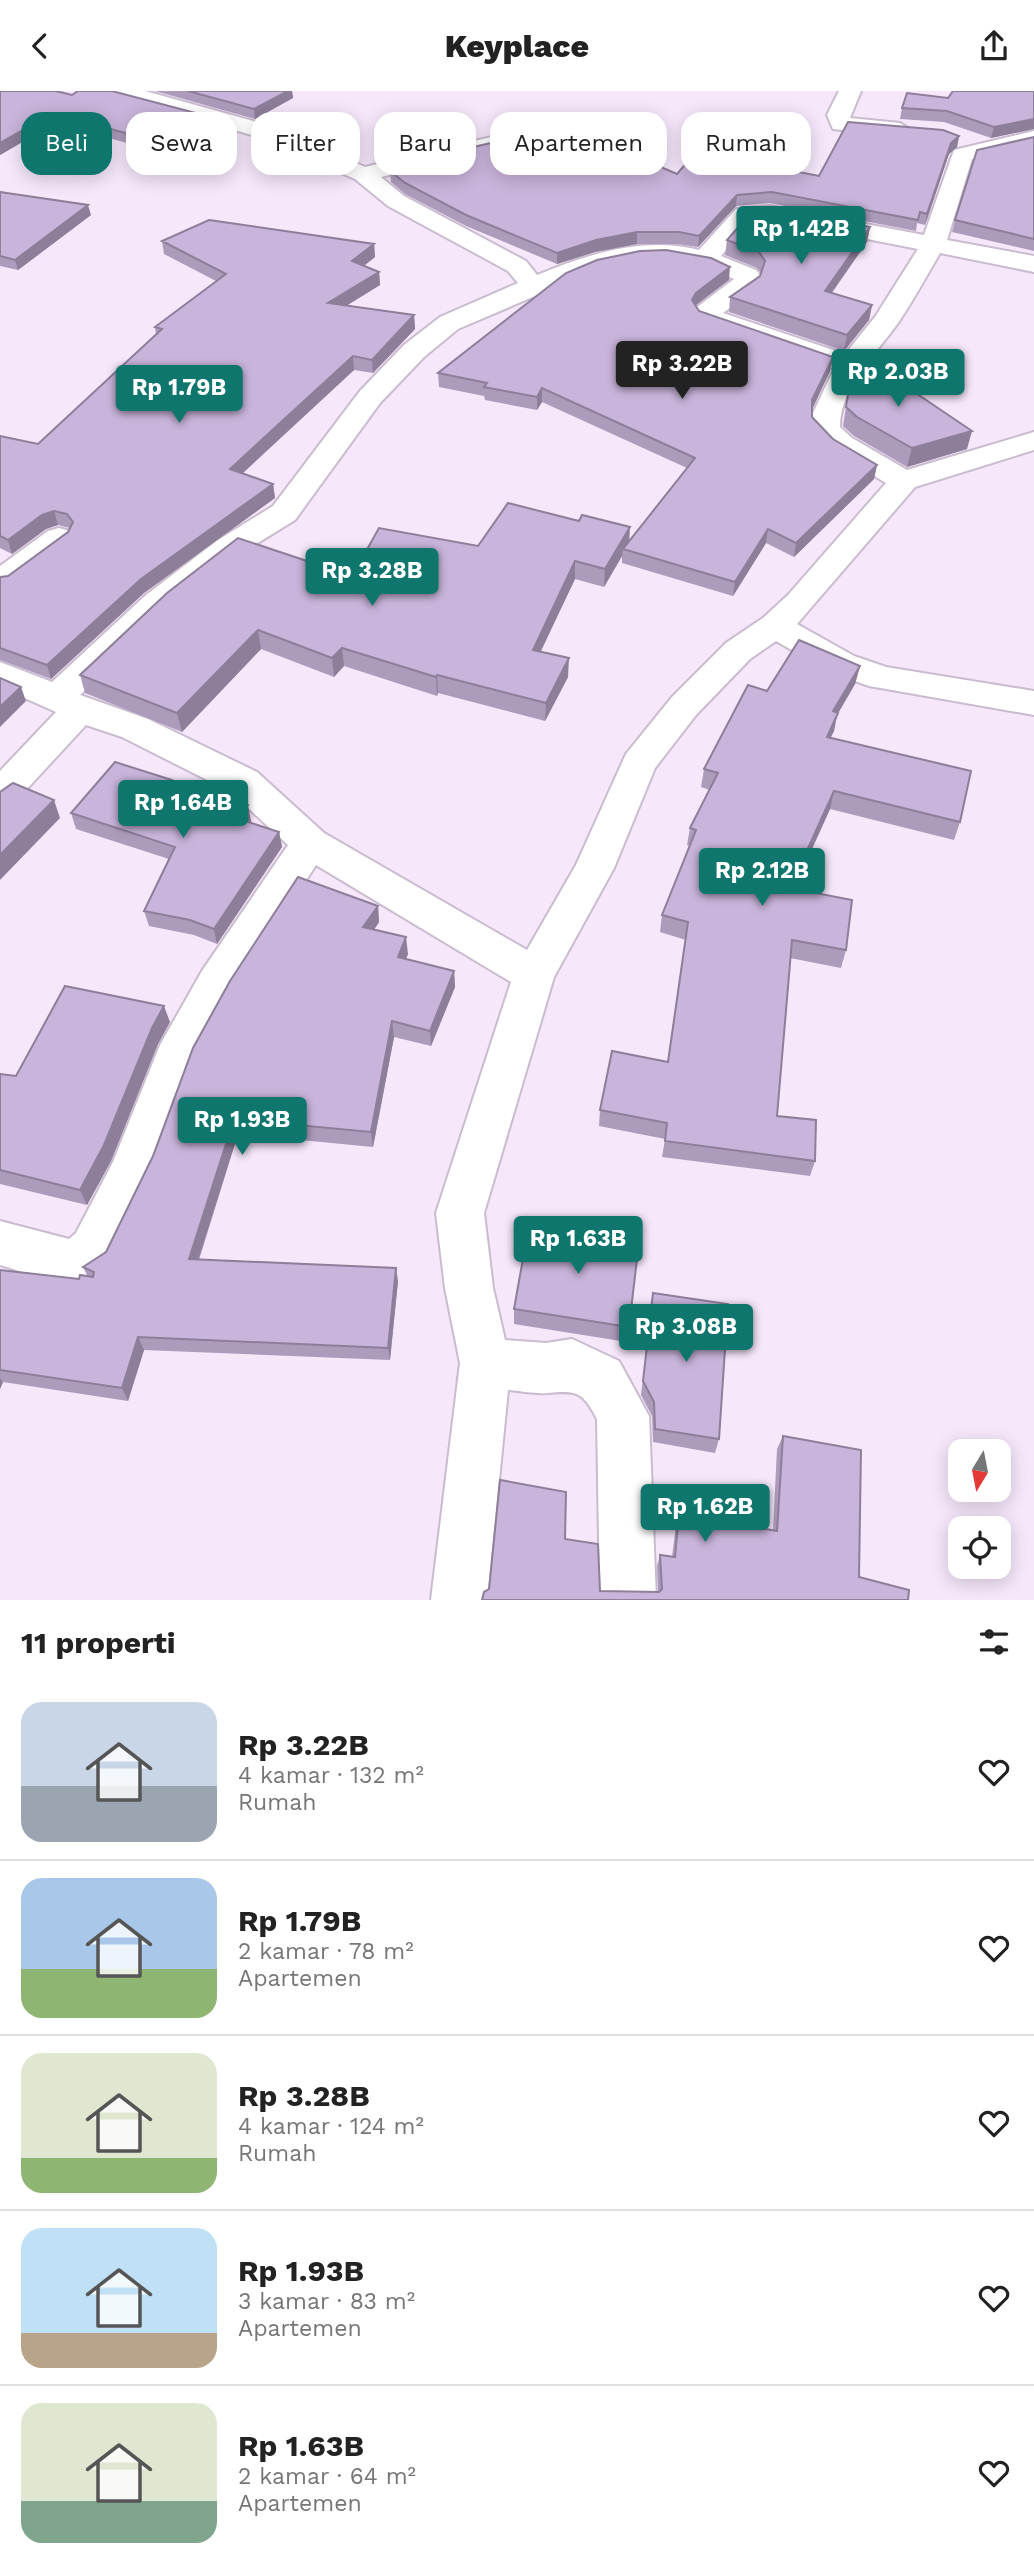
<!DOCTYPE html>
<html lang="id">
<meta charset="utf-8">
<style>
:root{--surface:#fff;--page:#f6f6f6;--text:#222;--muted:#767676;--line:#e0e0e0;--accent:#0f766e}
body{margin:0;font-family:"Work Sans",sans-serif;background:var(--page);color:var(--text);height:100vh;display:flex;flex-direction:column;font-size:26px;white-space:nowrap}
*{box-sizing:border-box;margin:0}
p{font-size:23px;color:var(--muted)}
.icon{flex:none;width:38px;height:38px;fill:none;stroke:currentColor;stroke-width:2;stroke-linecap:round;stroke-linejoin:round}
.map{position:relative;height:1509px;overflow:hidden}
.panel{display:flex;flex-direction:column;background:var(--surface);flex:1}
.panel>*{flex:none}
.banner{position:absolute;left:21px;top:21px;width:992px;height:63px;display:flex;gap:14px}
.needle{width:46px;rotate:190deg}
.buttons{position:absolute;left:948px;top:1348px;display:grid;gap:14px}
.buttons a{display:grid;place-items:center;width:63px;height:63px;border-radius:14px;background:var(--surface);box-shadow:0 4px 18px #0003;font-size:35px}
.price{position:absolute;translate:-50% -60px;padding:0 16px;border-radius:7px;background:var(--accent);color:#fff;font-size:23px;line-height:46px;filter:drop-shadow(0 2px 4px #0008)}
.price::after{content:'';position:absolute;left:50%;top:42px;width:21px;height:16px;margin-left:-10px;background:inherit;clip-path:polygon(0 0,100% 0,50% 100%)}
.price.selected{background:#222;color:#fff}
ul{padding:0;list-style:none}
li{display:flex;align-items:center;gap:21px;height:175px;padding:0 21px}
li+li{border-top:2px solid var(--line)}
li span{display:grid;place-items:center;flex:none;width:196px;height:140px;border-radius:21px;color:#555}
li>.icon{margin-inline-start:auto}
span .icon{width:84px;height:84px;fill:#fffc;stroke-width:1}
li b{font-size:30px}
h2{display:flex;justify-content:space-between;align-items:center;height:84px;padding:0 21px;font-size:30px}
.tag{padding:0 24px;border-radius:21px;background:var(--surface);box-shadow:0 4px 18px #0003;font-size:24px;line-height:63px}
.tag.selected{background:var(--accent);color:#fff}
header{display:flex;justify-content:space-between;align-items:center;height:91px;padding:0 21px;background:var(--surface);font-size:32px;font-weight:800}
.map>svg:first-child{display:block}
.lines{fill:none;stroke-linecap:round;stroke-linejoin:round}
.street-casing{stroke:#cabccf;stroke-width:4}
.street{fill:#fff;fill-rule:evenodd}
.wall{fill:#ad9bbc}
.shaded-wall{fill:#8d7e99}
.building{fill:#c9b4db;stroke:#8d7e99;stroke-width:2}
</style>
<header><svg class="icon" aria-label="back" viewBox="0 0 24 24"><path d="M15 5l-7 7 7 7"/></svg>Keyplace<svg class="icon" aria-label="share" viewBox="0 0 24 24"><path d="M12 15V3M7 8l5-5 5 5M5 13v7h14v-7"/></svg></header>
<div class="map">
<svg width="1034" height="1509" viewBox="0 0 1034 1509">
<rect width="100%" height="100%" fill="#f6e7fb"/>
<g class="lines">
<!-- street casing -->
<g class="street-casing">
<g id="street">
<path d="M99,0h46l126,35 94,41 156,-37 130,-7 3,5 -3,5 -8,2 -122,9 -140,33 23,19 122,65 11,14c51,-21 107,-39 162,-25l37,-41 34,-3 154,29 30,-85 80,-19v14l-62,14 -25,81 87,16v16l-94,-19c-14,24 -27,48 -42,70 -22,31 -58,64 -58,104l12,11 55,32 127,-38v18l-119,37 -118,137 57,32 32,11 148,24v24l-165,-29 -39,-14 -54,-31 -26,18 -54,56 -41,53 -41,100 -60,109 -70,236 9,75 12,52 41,3 26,-4 47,22 30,55 7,184h-56l-3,-181c-14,-27 -20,-29 -49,-26 -13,1 -27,-2 -40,-3l-21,210h-56l29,-237 -15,-75 -9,-75 75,-231 -195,-117 -84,130 -37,67 -39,107 -46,96c-32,33 -72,11 -110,0v-44l69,18 7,-6 37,-71 47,-117 42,-74 86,-126 -57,-53 -109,-55 -36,-12 -73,79 -13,4v-37l56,-59 -56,-25v-25l52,20 94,-87 72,-55 55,-34 87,-115 44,-46 36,-28 78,-34 -10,-12 -120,-65 -33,-27 -100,-43 -121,-35 -31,-6zM770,129l148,29 -43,68 -30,37 -122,-41 33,-24 4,-14 -4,-5 -35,-14 30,-35zM665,169l45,8 24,11 -37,28 -4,6 7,10 134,46 -22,46v14l20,21 54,33 -98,112 -25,23 -37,25 -54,54 -46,57 -50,111 -49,85 -203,-117 -67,-61 -109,-53 -68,-24 90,-86 70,-55 55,-34 85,-117 44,-46 34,-28 138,-59 43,-9z"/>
<path d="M839,0h22l-11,27 50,5 11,7 -11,7 -67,-8 -6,-14z"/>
<path d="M59,437l11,3 5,7 -5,7 -59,43 -11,3v-25l48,-35z"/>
</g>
</g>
<!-- street -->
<use href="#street" class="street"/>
</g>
<!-- wall -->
<g class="wall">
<path d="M0,0l231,41 -45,24 -52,-17 -7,4 -72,-20 -55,32z"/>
<path d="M155,0h137l1,7 -38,21z"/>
<path d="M1034,0v38l-43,9 -47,-16 -44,-3 2,-11 46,-10z"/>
<path d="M959,45l-2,11 -8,7 -24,71 -8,-2 -1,8 -146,-28 -34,3 -38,41 -20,-3h-41l-42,8 -38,12 -91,-38 -61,-32 -14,-12 -1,-11 118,-32v2l73,11 96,22 142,2z"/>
<path d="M1034,46v114l-82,-19 3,-12z"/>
<path d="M0,101l91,23 -73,55 -18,-4z"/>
<path d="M870,136l-3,15 -35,51 40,12 -3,15 -25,31 -115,-39 1,-15 30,-21 1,-3 -4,-5 -32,-13 2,-15z"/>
<path d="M162,150l212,3 1,13 -11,9 15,6 1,13 -33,20 67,10 1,14 -42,44 -19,-3 -111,103 30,11 2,14 -131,95 -93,86 -51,-19v-83l8,-1 60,-44 2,-4 -12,-3 -12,4 -34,25 -12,-6v-112l38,8 118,-109 -1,-8 61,-46 -52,-27z"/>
<path d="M729,189l-34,25 4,6 134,46 -3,14 -18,38v8l21,22 44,26 -3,14 -80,78 -28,-14 -33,53 -111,-33v-7l-18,31 -29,-8 -35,72 28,26 -23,44 -107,-28 -1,3 -93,-30 -10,11 -73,-28 -79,83 -97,-39 -5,-18 272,-99 126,-30 151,-5 58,-73 -145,-66 -5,8 -52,-10 -1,-4 -45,-9 -1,-14z"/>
<path d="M848,303l119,55 -60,18 -53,-31 -11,-10z"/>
<path d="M860,575l-5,18 -18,31 -3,16 -4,7 130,84 -6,18 -124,-31 -36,80 52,61 -5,18 -51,-10 -13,158 38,45 -5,15 -148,-19 3,-18 -66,-13 1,-16 68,-48 18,-122 -26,-8 2,-17 28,-69 -3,-1 3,-17 20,-38 -9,-3 3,-18 63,-78z"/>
<path d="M173,694l78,36 -1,2 29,9 3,15 -65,97 -23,-9 -45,-9 -5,-15 25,-52 -93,-30 -5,-16z"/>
<path d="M378,815l1,16 -5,8 34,24 -2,5 48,12 1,16 -24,59 -37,-9 -21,110 -135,-13 -39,126 199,21 -8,79 -246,-10 -16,51 -125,-19 -3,7v-119l79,9 9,-2 -5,-10 23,-15z"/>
<path d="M170,931l-12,22 -47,117 -24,44 -87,-21v-110l16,2z"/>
<path d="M653,1202l66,146 -4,14 -62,-11 -1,-26 -11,-21z"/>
<path d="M514,1218l115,18 -2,15 -113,-18z"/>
<path d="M783,1345l76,141 49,23 -419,-11 76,-50 35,52 58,1 -1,-26 3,-11 12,2 4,-32 3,-12 94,17 4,-81z"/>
</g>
<!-- shaded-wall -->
<g class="shaded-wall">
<path d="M288,0h4l1,7 -38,21 -1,-10z"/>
<path d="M53,22l2,10 -55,32v-12z"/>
<path d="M1034,28v10l-43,9 3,-11z"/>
<path d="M230,31l1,10 -45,24 -1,-10z"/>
<path d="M132,38l2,10 -7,4 -2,-10z"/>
<path d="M959,45l-2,11 -8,7 -24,71 2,-11 24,-71z"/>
<path d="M737,104l-1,11 -38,41 1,-11z"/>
<path d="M88,114l3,10 -73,55 -3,-10z"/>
<path d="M870,136l-3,15 -45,64 3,-15z"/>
<path d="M637,141v12l-42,8 -38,12v-11l39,-13z"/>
<path d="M374,153l1,13 -22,17 -1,-13z"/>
<path d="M730,176l-1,13 -34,26 -3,-6 4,-7z"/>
<path d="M379,181l1,13 -50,31 -2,-13z"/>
<path d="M872,214l-3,15 -25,31 3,-16z"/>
<path d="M414,224l1,14 -42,44 -1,-13z"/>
<path d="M353,265l1,14 -122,113 -2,-14z"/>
<path d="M833,266l-3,14 -20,43 2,-14z"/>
<path d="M542,297v14l-5,8v-13z"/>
<path d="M972,340l-5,18 -60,18 5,-19z"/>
<path d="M877,374l-3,14 -80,78 2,-14z"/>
<path d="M273,393l2,14 -131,95 -93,86 -4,-14 94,-86z"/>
<path d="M54,420l4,14 -12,4 -34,25 -4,-14 34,-25z"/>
<path d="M630,436l-1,18 -6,4 -1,7 -18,31 1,-18z"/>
<path d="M768,438l-2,14 -33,53 2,-14z"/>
<path d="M575,470v18l-42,89v-18z"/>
<path d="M258,539l3,19 -79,83 -5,-19z"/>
<path d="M342,557l2,18 -10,11 -2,-19z"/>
<path d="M569,567l-1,19 -23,44 1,-18z"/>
<path d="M860,575l-5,18 -18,31 -3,16 -12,24 11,-44z"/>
<path d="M437,584l1,18 -1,3 -1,-19z"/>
<path d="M21,596l5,14 -26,26v-20z"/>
<path d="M834,700l-4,18 -44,97 4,-18z"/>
<path d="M54,709l6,18 -60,62v-25z"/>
<path d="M248,714l3,16 -9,14 -3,-16z"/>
<path d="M279,741l3,15 -65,97 -3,-15z"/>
<path d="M378,815l1,16 -14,21 -2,-16z"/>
<path d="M406,846l2,17 -9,19 -1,-16z"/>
<path d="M454,880l1,16 -24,59 -1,-15z"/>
<path d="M164,915l6,16 -12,22 -47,117 -24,44 -7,-15 72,-162z"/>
<path d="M392,930l2,16 -21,110 -2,-15z"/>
<path d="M234,1028l4,15 -44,139 -5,-14z"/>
<path d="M396,1177l2,13 -8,79 -2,-12z"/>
<path d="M138,1246l6,13 -16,51 -6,-13z"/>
<path d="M0,1287l3,4 -3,7z"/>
</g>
<!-- building -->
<g class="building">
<path d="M0,0h56l16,4 6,-4h34l118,31 -45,24 -53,-17 -7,4 -72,-20 -53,30z"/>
<path d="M188,0h100l-34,18z"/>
<path d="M953,0h81v28l-40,8 -47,-16 -45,-3 5,-15 41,5z"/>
<path d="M848,31l95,8 16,6 -8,7 -24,71 -7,-2 -2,8 -146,-28 -35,3 -38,41 -20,-4h-42l-41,8 -39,13 -91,-38 -61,-32 -15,-12 49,-16 69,-16 -4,3 55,-9 22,19 22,-10 74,32 19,-22 123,24z"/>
<path d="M1034,46v102l-79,-19 22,-70z"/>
<path d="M0,101l88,13 -73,55 -15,-4z"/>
<path d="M772,117l98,19 -45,64 47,14 -25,30 -117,-38 30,-21 5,-15 -6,-9 -32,-12 27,-31z"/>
<path d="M209,129l165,24 -22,17 27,11 -51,31 86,12 -42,45 -19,-4 -123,113 43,15 -132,95 -94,86 -47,-17v-71l8,-1 60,-44 5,-10 -6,-8 -13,-3 -12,4 -34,25 -8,-4v-100l38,8 124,-115 -7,-2 71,-53 -64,-33z"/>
<path d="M666,159l45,8 19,9 -34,26 -4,7 7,11 134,46 -21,43v17l21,22 44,26 -81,78 -28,-14 -33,53 -112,-33 72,-91 -153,-70 -5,9 -53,-10 3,-4 -49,-10 128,-100 31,-13 43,-9z"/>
<path d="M864,267l108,73 -60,17 -55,-31 -11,-10 2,-13z"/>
<path d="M508,412l71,18 3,-6 48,12 -25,42 -30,-8 -42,89 36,8 -23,45 -109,-28 -1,2 -94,-29 -10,10 -74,-28 -81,83 -97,-38 87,-82 71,-55 114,38 27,-48 99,18z"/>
<path d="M799,549l61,26 -27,45 5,2 -11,24 144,34 -11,51 -126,-31 -44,97 62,12 -6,50 -54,-10 -15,176 39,4 -1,41 -150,-20 2,-18 -67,-13 12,-59 56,11 20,-140 -26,-7 34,-85 -6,-2 28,-55 -14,-4 44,-84 19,6z"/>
<path d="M0,587l21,9 -21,20z"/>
<path d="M115,671l57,18 -3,4 79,21 -9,14 40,13 -65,97 -24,-9 -46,-9 31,-64 -104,-34z"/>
<path d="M13,692l41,17 -54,55v-63z"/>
<path d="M298,786l80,29 -15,21 43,10 -8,20 56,14 -24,60 -38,-10 -21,111 -137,-13 -45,140 207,9 -8,80 -250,-11 -16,51 -122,-18v-100l79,9 1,-4 13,2 1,-5 -11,-5 23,-15 47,-96 40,-108 37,-67z"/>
<path d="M65,895l99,20 -12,22 -48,117 -24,45 -80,-20v-96l16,2z"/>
<path d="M529,1134l110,17 -10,85 -115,-18z"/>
<path d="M653,1202l75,11 -9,135 -64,-10 -1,-27 -11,-21z"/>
<path d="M783,1345l78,14 -2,127 50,13 -1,10h-426l2,-8 5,-3 11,-109 66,12 -1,47 33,5 2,47 59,1 3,-3 -2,-34 15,2 4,-44 98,18z"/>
</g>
</svg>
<div class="buttons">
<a><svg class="needle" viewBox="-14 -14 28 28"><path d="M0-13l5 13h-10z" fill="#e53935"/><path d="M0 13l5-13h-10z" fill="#767676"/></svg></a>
<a><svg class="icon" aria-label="locate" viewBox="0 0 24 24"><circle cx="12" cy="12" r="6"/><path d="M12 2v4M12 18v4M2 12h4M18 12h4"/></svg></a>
</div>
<b class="price" style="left:801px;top:175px">Rp 1.42B</b>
<b class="price selected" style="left:682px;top:310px">Rp 3.22B</b>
<b class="price" style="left:898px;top:318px">Rp 2.03B</b>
<b class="price" style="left:179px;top:334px">Rp 1.79B</b>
<b class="price" style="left:372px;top:517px">Rp 3.28B</b>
<b class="price" style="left:183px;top:749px">Rp 1.64B</b>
<b class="price" style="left:762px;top:817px">Rp 2.12B</b>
<b class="price" style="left:242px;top:1066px">Rp 1.93B</b>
<b class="price" style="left:578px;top:1185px">Rp 1.63B</b>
<b class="price" style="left:686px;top:1273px">Rp 3.08B</b>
<b class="price" style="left:705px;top:1453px">Rp 1.62B</b>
<div class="banner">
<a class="tag selected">Beli</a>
<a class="tag">Sewa</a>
<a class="tag">Filter</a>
<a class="tag">Baru</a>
<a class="tag">Apartemen</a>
<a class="tag">Rumah</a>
</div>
</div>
<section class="panel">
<h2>11 properti<svg class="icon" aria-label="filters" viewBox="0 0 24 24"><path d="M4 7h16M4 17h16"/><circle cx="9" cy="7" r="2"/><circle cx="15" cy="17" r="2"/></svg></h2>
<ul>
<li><span style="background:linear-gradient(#c9d6e8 60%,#9aa5b1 0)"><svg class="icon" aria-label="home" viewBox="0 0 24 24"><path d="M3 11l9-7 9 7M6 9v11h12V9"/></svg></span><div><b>Rp 3.22B</b><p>4 kamar · 132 m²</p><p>Rumah</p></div><svg class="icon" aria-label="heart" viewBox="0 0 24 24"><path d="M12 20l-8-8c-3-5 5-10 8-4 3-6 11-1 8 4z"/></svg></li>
<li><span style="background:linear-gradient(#a9c7e8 65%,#8fb573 0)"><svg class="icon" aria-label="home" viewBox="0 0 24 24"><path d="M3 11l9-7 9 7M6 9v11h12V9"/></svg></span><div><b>Rp 1.79B</b><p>2 kamar · 78 m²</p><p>Apartemen</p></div><svg class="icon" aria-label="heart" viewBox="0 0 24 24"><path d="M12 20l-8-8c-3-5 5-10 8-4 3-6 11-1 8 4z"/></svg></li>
<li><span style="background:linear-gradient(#dfe7d0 75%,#8fb573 0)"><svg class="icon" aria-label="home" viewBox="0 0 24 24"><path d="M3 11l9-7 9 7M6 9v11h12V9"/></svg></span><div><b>Rp 3.28B</b><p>4 kamar · 124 m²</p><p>Rumah</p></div><svg class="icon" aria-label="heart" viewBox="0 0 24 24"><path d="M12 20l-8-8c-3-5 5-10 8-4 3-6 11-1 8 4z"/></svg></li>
<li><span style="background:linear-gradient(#bfe0f5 75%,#b9a48a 0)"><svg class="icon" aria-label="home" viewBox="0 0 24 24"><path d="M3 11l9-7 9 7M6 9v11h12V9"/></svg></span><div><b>Rp 1.93B</b><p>3 kamar · 83 m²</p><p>Apartemen</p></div><svg class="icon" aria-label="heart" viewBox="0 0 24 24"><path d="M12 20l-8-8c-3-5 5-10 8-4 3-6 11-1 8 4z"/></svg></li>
<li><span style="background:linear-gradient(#dfe7d0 70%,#7fa58c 0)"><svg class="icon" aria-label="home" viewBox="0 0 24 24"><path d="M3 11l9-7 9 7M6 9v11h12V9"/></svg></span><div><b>Rp 1.63B</b><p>2 kamar · 64 m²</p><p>Apartemen</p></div><svg class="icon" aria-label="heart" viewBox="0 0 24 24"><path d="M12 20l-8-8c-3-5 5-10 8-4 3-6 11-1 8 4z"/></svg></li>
</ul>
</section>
